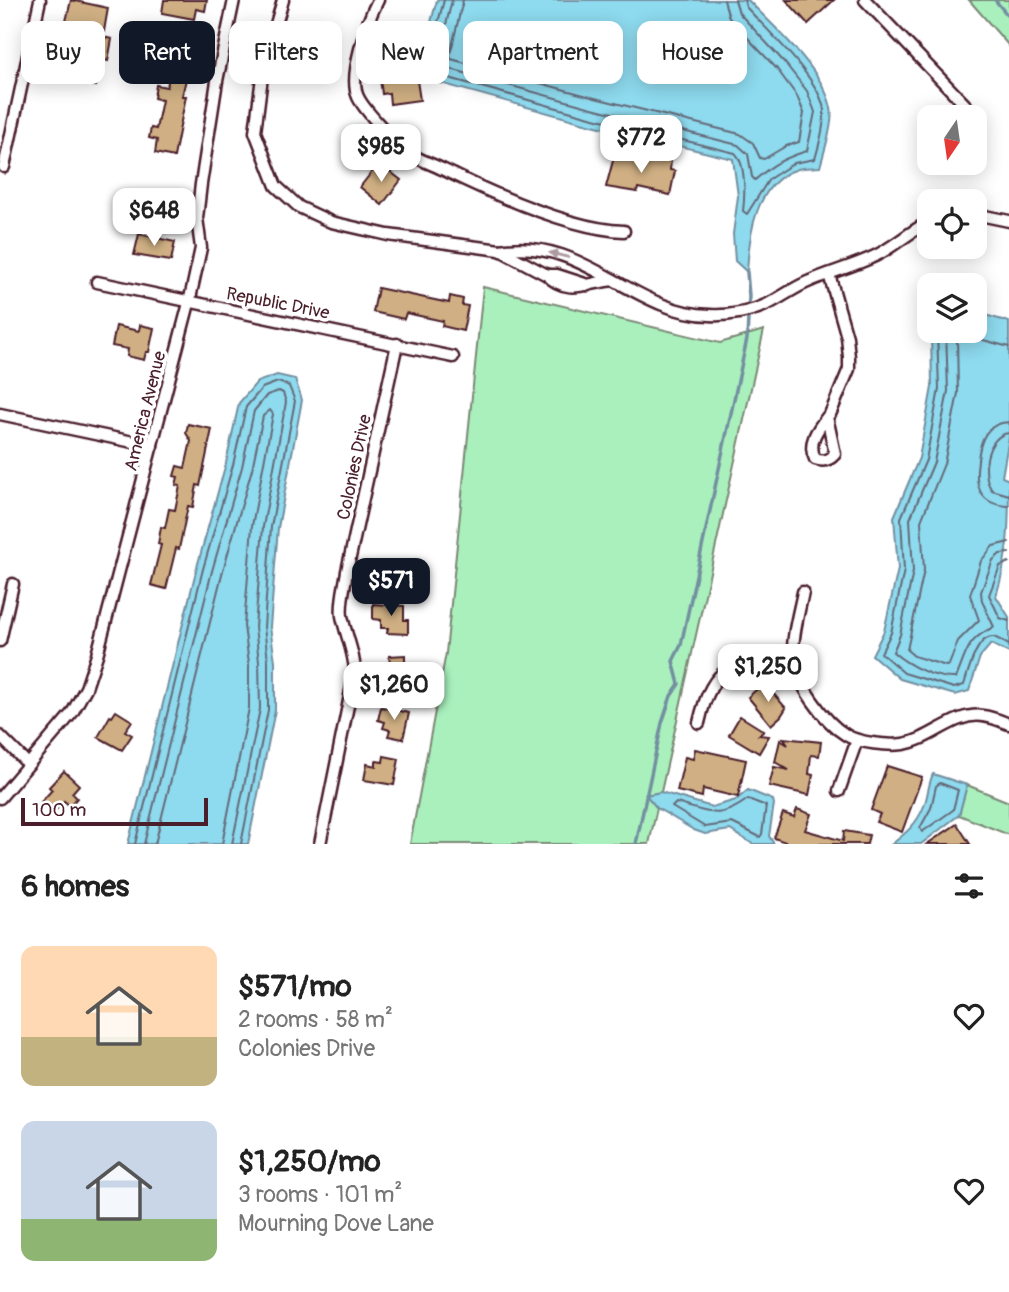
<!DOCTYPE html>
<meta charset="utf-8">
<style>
:root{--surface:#fff;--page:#f6f6f6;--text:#222;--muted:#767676;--accent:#111827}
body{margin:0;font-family:Pangolin,sans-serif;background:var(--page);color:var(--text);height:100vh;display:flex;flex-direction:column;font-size:26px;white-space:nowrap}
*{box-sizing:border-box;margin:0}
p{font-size:23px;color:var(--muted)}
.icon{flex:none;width:38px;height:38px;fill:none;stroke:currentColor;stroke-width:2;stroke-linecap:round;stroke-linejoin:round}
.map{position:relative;height:844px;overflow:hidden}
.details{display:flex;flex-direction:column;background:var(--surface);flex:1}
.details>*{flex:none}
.top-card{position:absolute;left:21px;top:21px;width:968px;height:63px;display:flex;gap:14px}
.needle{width:46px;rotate:193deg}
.tools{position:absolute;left:917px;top:105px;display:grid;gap:14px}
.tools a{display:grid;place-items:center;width:70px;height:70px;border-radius:14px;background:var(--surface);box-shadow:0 4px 18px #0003;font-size:35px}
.scale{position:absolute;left:21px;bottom:18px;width:187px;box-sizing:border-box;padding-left:7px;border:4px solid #4a1f2b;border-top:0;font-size:19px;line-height:24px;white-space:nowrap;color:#4a1f2b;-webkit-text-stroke:5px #fff;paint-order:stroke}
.price{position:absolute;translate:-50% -60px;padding:0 16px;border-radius:14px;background:#fff;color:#222;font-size:23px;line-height:46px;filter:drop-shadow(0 2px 4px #0008)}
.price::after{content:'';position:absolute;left:50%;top:42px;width:21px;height:16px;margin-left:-10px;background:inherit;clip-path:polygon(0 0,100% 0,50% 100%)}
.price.on{background:var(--accent);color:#fff}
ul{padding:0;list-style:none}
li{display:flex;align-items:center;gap:21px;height:175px;padding:0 21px}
li span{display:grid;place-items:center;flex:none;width:196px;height:140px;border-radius:14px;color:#555}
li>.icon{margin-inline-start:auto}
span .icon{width:84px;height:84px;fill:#fffc;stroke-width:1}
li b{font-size:30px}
h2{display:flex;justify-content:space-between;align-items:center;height:84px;padding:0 21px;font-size:30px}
.tag{padding:0 24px;border-radius:14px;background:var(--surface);box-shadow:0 4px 18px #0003;font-size:24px;line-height:63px}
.tag.on{background:var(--accent);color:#fff}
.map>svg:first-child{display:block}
.green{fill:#a9f0bd;stroke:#7a8874;stroke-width:2}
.water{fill:#8edaee;stroke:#738fa0;stroke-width:2}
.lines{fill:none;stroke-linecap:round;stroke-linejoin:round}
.shore{stroke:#656a79;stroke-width:2}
.stream{stroke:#738fa0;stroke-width:3.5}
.building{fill:#cfaf83;stroke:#4a1f2b;stroke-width:2}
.street-casing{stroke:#4a1f2b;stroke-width:15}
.street{stroke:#fff;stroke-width:10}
.oneway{fill:#ae9aa0}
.labels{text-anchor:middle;stroke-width:7;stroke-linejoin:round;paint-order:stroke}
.street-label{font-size:18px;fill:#4a1f2b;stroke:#fff}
</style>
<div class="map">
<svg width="1009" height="844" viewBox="0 0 1009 844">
<rect width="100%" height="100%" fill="#fff"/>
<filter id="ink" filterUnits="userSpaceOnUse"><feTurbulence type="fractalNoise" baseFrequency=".0143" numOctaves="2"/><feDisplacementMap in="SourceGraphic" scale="14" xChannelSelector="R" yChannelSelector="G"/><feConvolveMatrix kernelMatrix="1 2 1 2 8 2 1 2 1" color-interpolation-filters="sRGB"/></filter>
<g filter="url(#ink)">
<!-- green -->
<g class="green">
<path d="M969,0h40v46z"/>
<path d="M483,287l237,56 44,-13 -103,462 -15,3 11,13 -8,36h-239l36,-191z"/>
<path d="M967,785l42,17v33l-50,-20z"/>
</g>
<!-- water -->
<g class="water">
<path d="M437,0h311c27,28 75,69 83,108 3,14 -7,44 -11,59 -7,1 -15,0 -22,2 -43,13 -49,66 -51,103l-12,-11 -2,-27 5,-38 -5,-37 -145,-35 -155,-43 -13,-19z"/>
<path d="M975,312l34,10v115l-7,40 7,3c0,42 0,76 -13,116l13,21v36l-18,-9 -11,13 -11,34 -14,4 -55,-16 -28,-24 12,-24 14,-62 -4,-52 25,-59 13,-71 -1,-56h44z"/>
<path d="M277,375l18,4 7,21 -24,128 -8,99 5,34v49l-27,134h-120l69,-277 29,-104 13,-60 18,-21z"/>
<path d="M933,774l34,11 -8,30 -38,29h-29c14,-11 25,-20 32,-38 4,-10 4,-21 9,-32z"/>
<path d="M748,790l25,10 1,4 -5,32 5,8h-21l-23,-14 -25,4 -11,-4 -37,-22 -11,-13 15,-3 51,15 24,-7z"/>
</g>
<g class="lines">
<!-- shore -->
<g class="shore">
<path d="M444,0l-16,60 10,15 152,42 145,36c11,10 10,43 8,58l4,3 22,-35 25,-16 21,-4c4,-14 10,-33 9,-48 -2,-30 -57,-81 -78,-104l-2,-7"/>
<path d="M452,0l-14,58 5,9 149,41 146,37 10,9 4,23 3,3c18,-16 29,-22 52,-29l8,-39 -8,-21 -22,-28 -46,-50 -4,-13"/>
<path d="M463,0l-13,55 1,4 144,39 145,36 13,9 7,15 4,1 22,-13 13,-4 5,-29 -7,-17 -20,-27 -48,-51 -5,-18"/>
<path d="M937,331l2,58 -13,71 -25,58 3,52 -13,63 -10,20 23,20 50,15 10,-3c4,-12 12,-49 29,-48 5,1 12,6 16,8"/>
<path d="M946,331l2,60 -14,71 -24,57 3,52 -13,64 -7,17c16,14 42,27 63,26 11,-25 10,-39 38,-51l-12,-26 -1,-9 12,-32 7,-6 9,-1"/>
<path d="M1009,347l-48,-13 -4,3 1,56 -14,71 -23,57 3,49 -17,80 7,6 32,10 3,-1 9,-24 21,-21 -9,-25 11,-34 12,-15 16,-4"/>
<path d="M1009,422c-23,1 -29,18 -31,38 -4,26 1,45 31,46"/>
<path d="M1009,433c-23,2 -29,42 -17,57l17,5"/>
<path d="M1009,562l-9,4 -11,29 11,23 9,3"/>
<path d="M940,783l18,7 -5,20 -31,22 -2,-4 11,-20 5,-22z"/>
<path d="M748,799l18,7 -4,28 -2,3 -28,-14 -27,4 -33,-20 4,-4c31,8 42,19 72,-4z"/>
<path d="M135,844l68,-275 30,-104 13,-58 16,-19 16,-6 11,4 6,15 -24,126 -7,100 4,34v49l-27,134"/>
<path d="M144,844l68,-273 30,-104 12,-56 13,-16 12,-4 4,2 3,9 -23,125 -8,100 4,35 1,47 -28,135"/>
<path d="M155,844l67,-270 30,-105 11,-53 7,-6 3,4 -21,112 -8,100 5,37v45l-27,136"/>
</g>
<!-- stream -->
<g class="stream">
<path d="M995,0l14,17"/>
<path d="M636,844l26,-121 9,-27 8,-12 -6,-23 8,-16 66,-306 2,-43 -2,-24"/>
</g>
</g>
<!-- building -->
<g class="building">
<path d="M71,0l37,8 -5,29 9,2 -4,22 -7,-2 -5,27 -41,-8 6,-27h-2z"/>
<path d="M164,0h43l-2,11 -9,-2 -2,10 -32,-6z"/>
<path d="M786,0h48l-26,24z"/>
<path d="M177,37l21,4 -6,35 -5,-1 -5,21h4l-12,61 -19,-4 2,-13 -8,-2 2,-10 5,1 6,-29 -8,-2 2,-13 11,2z"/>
<path d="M416,74l4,26 -30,4 -1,-11 -7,1 -2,-15z"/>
<path d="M615,153l35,9 1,-5 20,4 -1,9 5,1 -5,24 -32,-7 -1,4 -31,-5z"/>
<path d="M379,163l22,17 -19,25 -22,-18z"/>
<path d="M139,234l36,8 -4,19 -37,-6z"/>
<path d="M378,288l71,15 1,-7 13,3 -1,6 6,1 -5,25 -21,-5 1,-5 -37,-8 -2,6 -31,-7z"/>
<path d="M140,325l14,3 -5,24h-3l-2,8 -17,-4 1,-7 -16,-3 4,-20 23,5z"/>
<path d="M188,424l24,5 -12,57 -3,-1 -4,22 -5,-1 -9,43 -3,-1 -10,41 -15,-4 10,-40 -3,-1 3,-17 4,1 4,-19 6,1 5,-24 -4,-1 2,-8 -4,-1 3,-10 8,2 6,-27 -5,-8z"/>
<path d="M394,563l16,3 -5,27 -29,-6 3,-14 8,1 1,-6 5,1z"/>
<path d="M373,604l31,2v14h4v14l-21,-1 1,-5h-7v-8l-8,-1z"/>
<path d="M405,655v9h5l1,13 -4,1v5h-4l1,11 -13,2 -1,-13 -3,1 -1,-21h4l-1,-7z"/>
<path d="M764,683l22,25 -5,8 -10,9 -23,-28z"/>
<path d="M381,707l28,6 -6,26 -15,-3 2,-6 -7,-2 2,-6 -7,-2z"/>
<path d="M116,711l16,10 -7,10 7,4 -10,15 -24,-13 12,-21 2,1z"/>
<path d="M740,716l24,15 -5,4 10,1 -10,17 -30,-18z"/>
<path d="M783,738l38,4 -2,14 -8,-1 -2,19 4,1 -4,20 -40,-9 5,-19 15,3 -14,-8 5,-22 8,5z"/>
<path d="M695,749l51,11 -8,37 -35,-8 -1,8 -25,-6 8,-34 8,2z"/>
<path d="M384,756l15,3 -5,26 -30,-5 3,-16 9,2v-5l7,1z"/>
<path d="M887,766l35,11 -20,55 -26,-10 4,-8 -9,-4z"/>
<path d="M64,771l15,14 -7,8 5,5 -7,8 -6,-5 -11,12 -12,-11 11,-12 -3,-3z"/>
<path d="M797,809l14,5 -6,16 38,11 1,-10 25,4 -2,9h-76l-17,-6 9,-25 11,4z"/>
<path d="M957,824l13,20h-43z"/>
</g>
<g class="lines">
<!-- street casing -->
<g class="street-casing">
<g id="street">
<path d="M283,0l-20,69 -8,63 21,54 23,21 32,15 57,13 112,15c82,-15 134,64 210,65 19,1 41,-3 58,-11 14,-7 27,-17 42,-23 21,-9 44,-15 65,-25 19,-9 35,-25 54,-34"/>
<path d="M378,0c-11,21 -30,76 -20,97 6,13 39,48 51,56 10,7 23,11 33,16 47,23 131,61 182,62"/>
<path d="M865,0l107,112"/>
<path d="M4,167l36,-167"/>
<path d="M975,214l34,7"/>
<path d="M500,250l47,25h10l31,10"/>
<path d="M546,274c20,22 42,9 67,6"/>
<path d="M97,282l356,75"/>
<path d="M0,414l152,32"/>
<path d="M827,417l8,37c-6,7 -12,8 -20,5 -9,-18 5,-33 16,-47l18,-43v-12l-2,-20 -18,-63"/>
<path d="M803,592c-4,20 -11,43 -10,64 2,25 31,66 53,79 12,8 43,11 57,9 29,-4 51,-32 80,-28 9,1 18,5 26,8"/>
<path d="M0,641l13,-57"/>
<path d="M699,723c14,-63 38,-62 94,-65"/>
<path d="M0,736l28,28"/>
<path d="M839,791l18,-51"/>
<path d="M0,798l72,-85 14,-25 11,-33 92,-352 12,-55 -4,-30 4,-34 16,-103 17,-81"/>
<path d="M320,844l35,-173c-1,-20 -9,-35 -13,-55 -2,-14 3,-30 5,-45l50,-227"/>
</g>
</g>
<!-- street -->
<use href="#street" class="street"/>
</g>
<!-- one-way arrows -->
<defs><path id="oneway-solid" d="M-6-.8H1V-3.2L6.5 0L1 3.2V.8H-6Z" transform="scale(1.75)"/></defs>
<use class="oneway" href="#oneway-solid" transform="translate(559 255) rotate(-166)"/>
</g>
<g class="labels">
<!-- street labels -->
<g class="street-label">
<text transform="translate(278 303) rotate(11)" y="6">Republic Drive</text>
<text transform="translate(145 411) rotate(-76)" y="6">America Avenue</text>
<text transform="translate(354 467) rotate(-78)" y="6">Colonies Drive</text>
</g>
</g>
</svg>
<div class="tools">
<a><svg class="needle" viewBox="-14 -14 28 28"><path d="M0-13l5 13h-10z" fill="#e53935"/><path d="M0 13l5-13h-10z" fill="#767676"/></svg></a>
<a><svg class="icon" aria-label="locate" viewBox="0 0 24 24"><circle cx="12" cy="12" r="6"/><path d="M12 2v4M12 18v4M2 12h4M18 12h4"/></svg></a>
<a><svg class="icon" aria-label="layers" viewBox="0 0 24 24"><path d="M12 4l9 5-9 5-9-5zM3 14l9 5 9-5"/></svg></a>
</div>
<div class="scale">100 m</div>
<b class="price" style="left:641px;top:175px">$772</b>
<b class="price" style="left:381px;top:184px">$985</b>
<b class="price" style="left:154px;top:248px">$648</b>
<b class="price on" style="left:391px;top:618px">$571</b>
<b class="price" style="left:768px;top:704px">$1,250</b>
<b class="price" style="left:394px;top:722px">$1,260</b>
<div class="top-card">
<a class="tag">Buy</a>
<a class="tag on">Rent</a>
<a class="tag">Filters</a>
<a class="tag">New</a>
<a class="tag">Apartment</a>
<a class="tag">House</a>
</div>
</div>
<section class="details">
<h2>6 homes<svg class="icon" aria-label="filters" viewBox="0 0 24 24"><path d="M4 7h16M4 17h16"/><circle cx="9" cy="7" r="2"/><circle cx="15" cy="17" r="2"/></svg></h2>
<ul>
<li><span style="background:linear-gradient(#ffd9b3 65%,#c2b280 0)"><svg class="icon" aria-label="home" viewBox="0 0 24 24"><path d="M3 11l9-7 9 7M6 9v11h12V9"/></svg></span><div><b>$571/mo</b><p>2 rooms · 58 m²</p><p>Colonies Drive</p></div><svg class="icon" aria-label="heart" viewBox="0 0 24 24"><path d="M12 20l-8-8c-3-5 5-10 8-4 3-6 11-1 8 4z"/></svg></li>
<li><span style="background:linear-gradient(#c9d6e8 70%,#8fb573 0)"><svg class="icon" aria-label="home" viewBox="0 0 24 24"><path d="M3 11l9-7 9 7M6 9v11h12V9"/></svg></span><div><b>$1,250/mo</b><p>3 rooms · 101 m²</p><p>Mourning Dove Lane</p></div><svg class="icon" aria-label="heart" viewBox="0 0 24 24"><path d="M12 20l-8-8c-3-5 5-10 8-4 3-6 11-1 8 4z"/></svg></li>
</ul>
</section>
